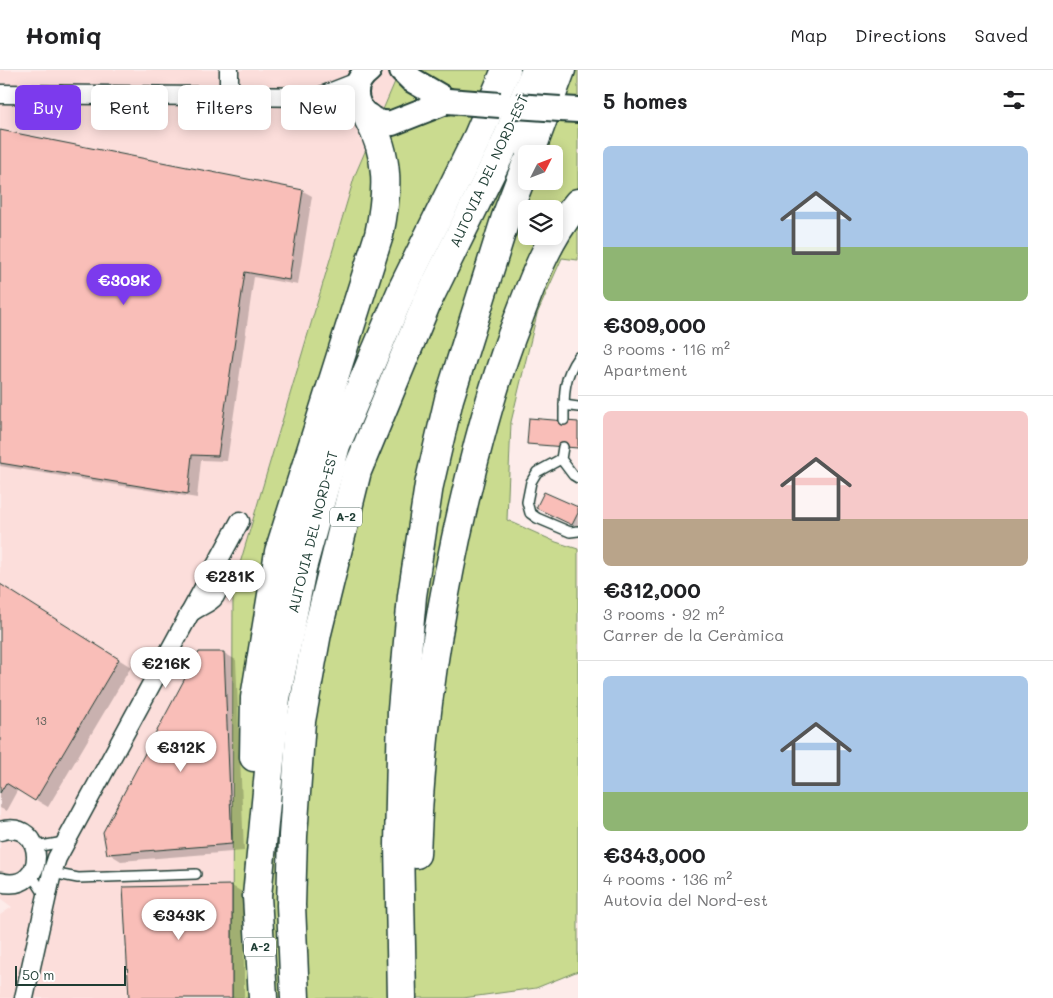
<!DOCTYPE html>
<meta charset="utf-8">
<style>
:root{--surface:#fff;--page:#f6f6f6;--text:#202124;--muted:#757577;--line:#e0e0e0;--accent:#7c3aed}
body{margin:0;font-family:Mali,sans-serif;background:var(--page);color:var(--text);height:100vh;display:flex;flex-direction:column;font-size:19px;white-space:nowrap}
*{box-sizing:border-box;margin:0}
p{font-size:16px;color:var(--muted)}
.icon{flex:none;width:28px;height:28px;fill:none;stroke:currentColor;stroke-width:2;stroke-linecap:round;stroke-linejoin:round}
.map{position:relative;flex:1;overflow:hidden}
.panel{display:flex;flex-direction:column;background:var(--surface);width:475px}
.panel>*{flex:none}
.hud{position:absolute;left:15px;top:15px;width:475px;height:45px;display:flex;gap:10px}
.needle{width:32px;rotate:48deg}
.buttons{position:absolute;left:518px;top:75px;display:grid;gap:10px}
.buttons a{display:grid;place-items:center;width:45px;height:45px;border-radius:8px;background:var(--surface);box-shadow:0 2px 12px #0003;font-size:25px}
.scale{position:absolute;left:15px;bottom:12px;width:111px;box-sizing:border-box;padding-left:5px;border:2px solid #1f3d34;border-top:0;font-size:14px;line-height:18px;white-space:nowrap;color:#1f3d34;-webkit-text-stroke:4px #fff;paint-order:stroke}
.price{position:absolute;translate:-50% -42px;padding:0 11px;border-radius:18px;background:#fff;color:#222;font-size:16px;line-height:32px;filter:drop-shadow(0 1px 2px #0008)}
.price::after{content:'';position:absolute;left:50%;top:30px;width:15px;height:11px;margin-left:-8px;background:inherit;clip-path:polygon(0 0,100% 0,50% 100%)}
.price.on{background:var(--accent);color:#fff}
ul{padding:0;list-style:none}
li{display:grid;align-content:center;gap:10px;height:265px;padding:0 25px}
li+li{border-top:1px solid var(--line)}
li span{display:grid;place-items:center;height:155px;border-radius:8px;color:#555}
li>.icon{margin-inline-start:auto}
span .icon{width:90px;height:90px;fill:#fffc;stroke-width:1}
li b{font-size:21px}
h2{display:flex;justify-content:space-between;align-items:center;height:60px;padding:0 25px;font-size:21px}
.chip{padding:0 18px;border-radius:8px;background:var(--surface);box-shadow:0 2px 12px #0003;font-size:18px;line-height:45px}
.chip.on{background:var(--accent);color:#fff}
header{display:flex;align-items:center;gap:30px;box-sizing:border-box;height:70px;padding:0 25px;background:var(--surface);border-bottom:1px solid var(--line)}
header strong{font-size:24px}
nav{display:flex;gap:28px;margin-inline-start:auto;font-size:18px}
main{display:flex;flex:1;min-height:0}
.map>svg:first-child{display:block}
.built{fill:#fcdedb}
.green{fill:#cadb8f;stroke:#748c62;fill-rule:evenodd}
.shadow{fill:#0003}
.building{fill:#f9beb8;stroke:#1f3d34}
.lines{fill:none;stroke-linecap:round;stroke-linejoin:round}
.service-casing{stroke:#1f3d34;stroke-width:12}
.minor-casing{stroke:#1f3d34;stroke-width:21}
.secondary-casing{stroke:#1f3d34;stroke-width:28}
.motorway-casing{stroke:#1f3d34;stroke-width:31}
.service{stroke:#fff;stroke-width:9}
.minor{stroke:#fff;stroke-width:18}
.secondary{stroke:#fff;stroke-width:24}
.motorway{stroke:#fff;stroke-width:28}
.secondary-bridge-casing{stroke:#1f3d34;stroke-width:28;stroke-linecap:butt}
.secondary-bridge{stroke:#fff;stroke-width:24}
.labels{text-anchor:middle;stroke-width:4;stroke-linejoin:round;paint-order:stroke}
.number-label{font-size:11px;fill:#565d55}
.shield{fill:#fff;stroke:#627771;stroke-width:1}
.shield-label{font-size:12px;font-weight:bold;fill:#1f3d34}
.street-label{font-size:14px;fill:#1f3d34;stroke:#fff}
</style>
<header>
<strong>Homiq</strong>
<nav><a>Map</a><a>Directions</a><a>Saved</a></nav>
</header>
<main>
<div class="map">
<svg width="578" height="928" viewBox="0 0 578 928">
<rect width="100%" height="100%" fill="#fdecea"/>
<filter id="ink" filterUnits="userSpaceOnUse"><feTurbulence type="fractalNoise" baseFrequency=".02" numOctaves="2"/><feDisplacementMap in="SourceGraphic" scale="10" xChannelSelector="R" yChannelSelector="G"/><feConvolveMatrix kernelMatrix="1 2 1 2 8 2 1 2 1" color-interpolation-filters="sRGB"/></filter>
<g filter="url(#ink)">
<!-- built -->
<path class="built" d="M0,0h400l-45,105 -122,412 -1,411h-232v-83l12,-8 -12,-9z"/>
<!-- green -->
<path class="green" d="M400,0h178v190l-16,-2 -25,56 -26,108 -4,98 49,22 22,7v422l-42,17 -73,10h-231l1,-411 122,-412zM526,84h28v27h-28zM526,139h28v27h-28z"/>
<!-- shadow -->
<g class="shadow">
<path d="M0,61l303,60 9,5 -14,89 -44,-8 -27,184 -26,-1 -4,38 -197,-32z"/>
<path d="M578,353v25l-50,-5z"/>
<path d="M578,439v18l-34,-16z"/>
<path d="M0,515l131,82 -83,140 -30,-18 -12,22 -6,-3z"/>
<path d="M224,583l12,7 8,191 -123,10 -13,-8z"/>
<path d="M232,816l12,7v105h-114z"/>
</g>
<!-- building -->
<g class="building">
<path d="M0,60l303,60 -14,90 -44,-8 -27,184 -26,-1 -4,39 -188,-31z"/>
<path d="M529,348l49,4v26l-51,-4z"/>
<path d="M544,422l34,15v6l-6,12 -36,-17z"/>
<path d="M0,514l119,75 -84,142 -29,-18 -6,10z"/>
<path d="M199,582h25l8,192 -125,10 -4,-22z"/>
<path d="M232,815v113h-103l-6,-111z"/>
</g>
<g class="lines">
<!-- service casing -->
<g class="service-casing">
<g id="service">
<path d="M564,335l14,2"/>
<path d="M564,350c0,-25 -1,-42 14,-63"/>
<path d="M563,377l-2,12 12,16 5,3"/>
<path d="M561,389l-24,13 -6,10 -4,20 3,11 7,5 33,14 8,-1"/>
<path d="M35,777l29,-5"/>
<path d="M52,803l26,5 118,-4"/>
<path d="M31,804l15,23"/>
</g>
</g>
<!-- minor casing -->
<g class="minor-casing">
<g id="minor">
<path d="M229,0v26"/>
<path d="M0,24l319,3 46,17"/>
<path d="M319,27l41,-16"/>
<path d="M189,544c7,-6 14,-8 21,-13 13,-9 6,-25 8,-38"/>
<path d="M0,761c47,-14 49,64 0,51"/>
<path d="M24,928l28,-125 5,-15 183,-337"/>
</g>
</g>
<!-- secondary casing -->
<g class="secondary-casing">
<g id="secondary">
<path d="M369,0c-27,20 -8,56 23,53l56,-22"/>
<path d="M402,0l10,10 36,21"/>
<path d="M560,39l18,1"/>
</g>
</g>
<!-- motorway casing -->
<g class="motorway-casing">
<g id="motorway">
<path d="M530,84l31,-84"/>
<path d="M254,687l1,-59 24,-146 100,-317c9,-43 11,-78 -11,-117"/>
<path d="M416,784c4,-121 22,-242 50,-360 14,-60 30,-120 53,-177 15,-40 30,-81 59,-114"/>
<path d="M263,928l-6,-102 19,-198 26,-130 34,-123 66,-155 76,-154 28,-66"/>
<path d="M295,928l-4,-93 2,-69 8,-115 16,-88 40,-162 70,-169 77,-156 32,-76"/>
<path d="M402,928l-3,-153 3,-135 10,-114 17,-111 20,-86 57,-182 20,-52"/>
</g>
</g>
<!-- service -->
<use href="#service" class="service"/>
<!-- minor -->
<use href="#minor" class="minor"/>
<!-- secondary -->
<use href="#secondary" class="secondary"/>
<!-- motorway -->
<use href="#motorway" class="motorway"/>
<!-- secondary-bridge casing -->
<g class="secondary-bridge-casing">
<g id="secondary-bridge">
<path d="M448,31l52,4"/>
<path d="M516,36l44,3"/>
</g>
</g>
<!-- secondary-bridge -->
<use href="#secondary-bridge" class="secondary-bridge"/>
</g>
</g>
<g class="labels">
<!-- number labels -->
<g class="number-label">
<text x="41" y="655">13</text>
</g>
<!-- shield labels -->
<g class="shield">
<rect x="330" y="437.5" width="32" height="19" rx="4"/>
<rect x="244" y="867.5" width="32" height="19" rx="4"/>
</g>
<g class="shield-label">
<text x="346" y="451">A-2</text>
<text x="260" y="881">A-2</text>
</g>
<!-- street labels -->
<g class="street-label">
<text transform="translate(489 101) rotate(-65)" y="5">AUTOVIA DEL NORD-EST</text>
<text transform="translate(313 462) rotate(-76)" y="5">AUTOVIA DEL NORD-EST</text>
</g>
</g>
</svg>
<div class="buttons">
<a><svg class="needle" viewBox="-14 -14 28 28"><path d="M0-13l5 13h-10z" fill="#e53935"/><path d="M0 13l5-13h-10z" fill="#757577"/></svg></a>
<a><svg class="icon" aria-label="layers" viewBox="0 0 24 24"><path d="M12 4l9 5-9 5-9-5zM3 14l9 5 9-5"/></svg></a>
</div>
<div class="scale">50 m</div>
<b class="price on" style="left:124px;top:236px">€309K</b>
<b class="price" style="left:230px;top:532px">€281K</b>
<b class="price" style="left:166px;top:619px">€216K</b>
<b class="price" style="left:181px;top:703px">€312K</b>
<b class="price" style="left:179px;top:871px">€343K</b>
<div class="hud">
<a class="chip on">Buy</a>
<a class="chip">Rent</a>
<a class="chip">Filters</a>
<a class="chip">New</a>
</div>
</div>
<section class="panel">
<h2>5 homes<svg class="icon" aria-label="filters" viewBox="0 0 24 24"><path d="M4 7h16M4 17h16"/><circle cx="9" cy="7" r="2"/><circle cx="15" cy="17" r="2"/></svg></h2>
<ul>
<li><span style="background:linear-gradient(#a9c7e8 65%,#8fb573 0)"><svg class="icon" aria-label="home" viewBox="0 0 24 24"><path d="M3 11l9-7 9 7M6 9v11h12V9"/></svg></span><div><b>€309,000</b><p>3 rooms · 116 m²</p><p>Apartment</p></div></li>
<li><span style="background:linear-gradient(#f6c9c9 70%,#b9a48a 0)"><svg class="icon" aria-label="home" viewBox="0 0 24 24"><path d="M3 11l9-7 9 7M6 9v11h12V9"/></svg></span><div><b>€312,000</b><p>3 rooms · 92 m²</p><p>Carrer de la Ceràmica</p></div></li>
<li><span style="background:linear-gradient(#a9c7e8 75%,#8fb573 0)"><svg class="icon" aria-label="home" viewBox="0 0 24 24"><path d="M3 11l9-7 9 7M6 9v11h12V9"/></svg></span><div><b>€343,000</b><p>4 rooms · 136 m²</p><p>Autovia del Nord-est</p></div></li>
</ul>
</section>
</main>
